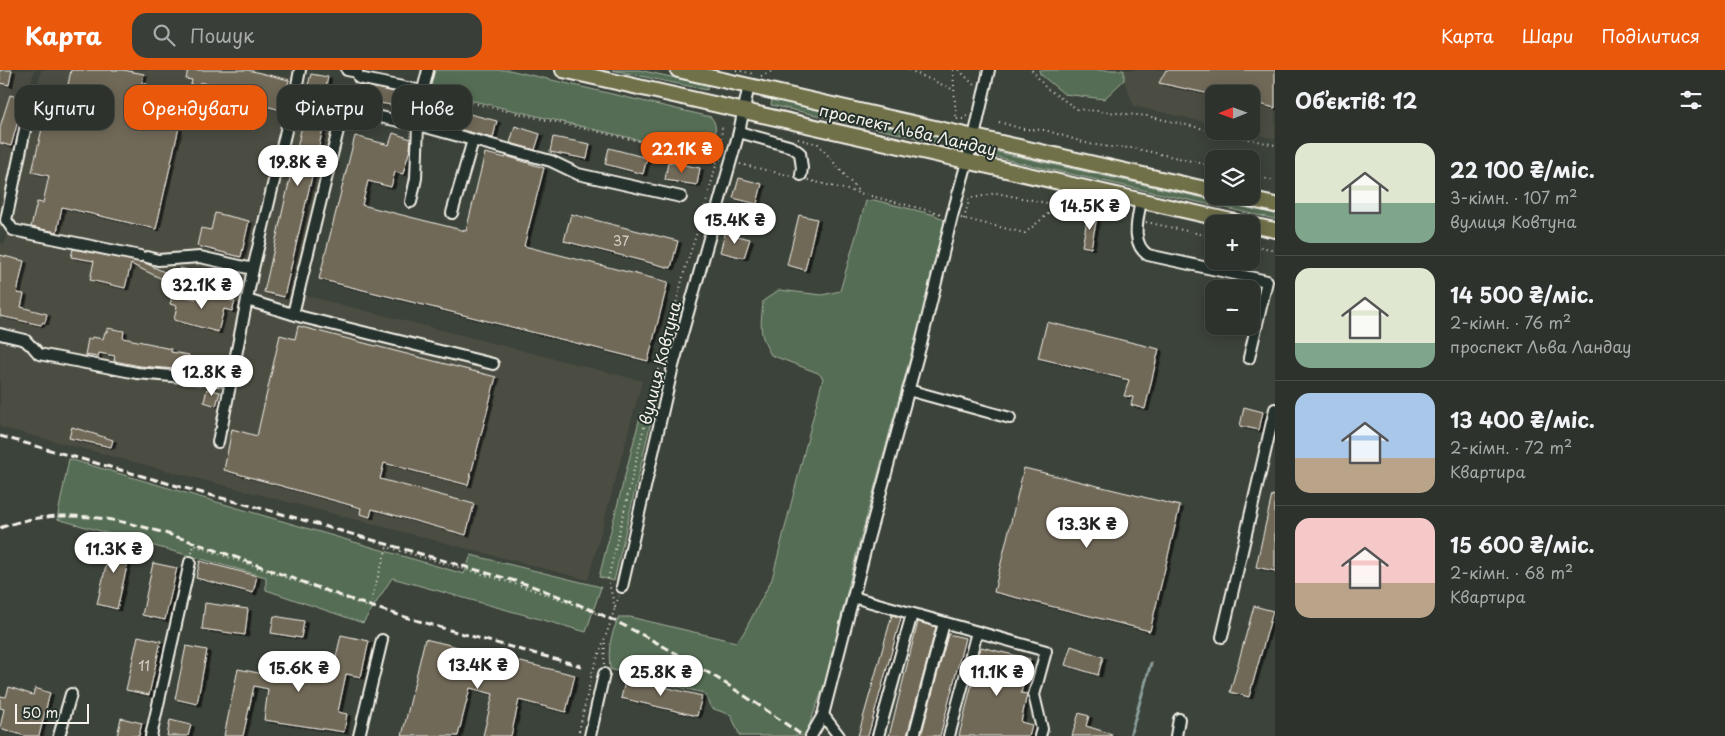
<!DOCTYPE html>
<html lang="uk">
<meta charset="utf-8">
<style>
:root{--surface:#2d322c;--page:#393e38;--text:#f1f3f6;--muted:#a7aaa9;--line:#484d48;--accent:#ea580c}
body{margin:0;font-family:"Playpen Sans",sans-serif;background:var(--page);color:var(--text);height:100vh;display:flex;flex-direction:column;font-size:19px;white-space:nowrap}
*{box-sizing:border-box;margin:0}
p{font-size:16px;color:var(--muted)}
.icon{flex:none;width:28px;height:28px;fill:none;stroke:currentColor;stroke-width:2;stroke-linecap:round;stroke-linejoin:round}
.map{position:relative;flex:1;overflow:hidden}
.sheet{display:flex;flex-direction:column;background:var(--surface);width:450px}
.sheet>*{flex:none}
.hud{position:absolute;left:15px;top:15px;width:475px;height:45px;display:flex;gap:10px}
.needle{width:32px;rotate:269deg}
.buttons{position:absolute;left:1205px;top:15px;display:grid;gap:10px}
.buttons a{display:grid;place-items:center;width:55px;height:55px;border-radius:10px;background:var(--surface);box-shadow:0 2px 12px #0003,0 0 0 1px var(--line);font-size:25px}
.scale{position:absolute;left:15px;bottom:12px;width:74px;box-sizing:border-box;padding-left:5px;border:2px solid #f4f1e8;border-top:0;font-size:14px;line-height:18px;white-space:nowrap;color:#f4f1e8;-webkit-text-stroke:4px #26332d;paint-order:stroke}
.price{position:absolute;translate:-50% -42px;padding:0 11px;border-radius:18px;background:#fff;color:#222;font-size:16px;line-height:32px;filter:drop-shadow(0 1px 2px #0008)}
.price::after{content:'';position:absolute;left:50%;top:30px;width:15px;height:11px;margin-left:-8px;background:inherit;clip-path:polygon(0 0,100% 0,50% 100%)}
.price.active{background:var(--accent);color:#fff}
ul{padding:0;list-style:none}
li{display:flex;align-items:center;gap:15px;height:125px;padding:0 20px}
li+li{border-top:1px solid var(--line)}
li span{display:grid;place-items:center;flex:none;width:140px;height:100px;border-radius:15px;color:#555}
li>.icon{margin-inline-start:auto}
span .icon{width:60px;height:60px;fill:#fffc;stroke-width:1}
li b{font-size:21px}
h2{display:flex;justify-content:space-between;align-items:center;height:60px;padding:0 20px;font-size:21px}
.pill{padding:0 18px;border-radius:15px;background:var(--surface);box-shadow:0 2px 12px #0003,0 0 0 1px var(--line);font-size:18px;line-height:45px}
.pill.active{background:var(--accent);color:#fff}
header{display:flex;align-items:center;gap:30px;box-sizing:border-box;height:70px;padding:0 25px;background:var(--accent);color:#fff}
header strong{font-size:24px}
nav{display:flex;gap:28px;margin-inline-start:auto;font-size:18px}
.search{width:350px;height:45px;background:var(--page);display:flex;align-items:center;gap:12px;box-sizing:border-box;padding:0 18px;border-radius:15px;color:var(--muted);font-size:19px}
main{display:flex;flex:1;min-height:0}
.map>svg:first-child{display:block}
.built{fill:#4c4e43}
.green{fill:#546d54;stroke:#a4af9e}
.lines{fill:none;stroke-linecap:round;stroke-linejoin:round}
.stream{stroke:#8a9e9b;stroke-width:3}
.building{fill:#716959;stroke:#f4f1e8;filter:url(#shadow)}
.minor-casing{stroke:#f4f1e8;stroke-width:14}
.major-casing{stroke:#f4f1e8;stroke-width:18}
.path{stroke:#f4f1e8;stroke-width:2;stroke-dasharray:1 4;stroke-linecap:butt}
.minor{stroke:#26332d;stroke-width:10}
.major{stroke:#70704a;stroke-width:14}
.rail{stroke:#f4f1e8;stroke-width:3;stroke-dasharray:8 4;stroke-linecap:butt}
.labels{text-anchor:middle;stroke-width:4;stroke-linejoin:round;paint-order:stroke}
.number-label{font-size:14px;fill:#d3cfc4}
.street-label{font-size:16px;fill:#f4f1e8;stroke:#26332d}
</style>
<header>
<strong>Карта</strong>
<div class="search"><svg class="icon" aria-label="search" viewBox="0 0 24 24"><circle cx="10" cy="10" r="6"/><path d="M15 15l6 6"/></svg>Пошук</div>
<nav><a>Карта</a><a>Шари</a><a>Поділитися</a></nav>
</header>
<main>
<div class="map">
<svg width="1275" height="666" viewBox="0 0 1275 666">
<defs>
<filter id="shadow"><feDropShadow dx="3.5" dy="2" stdDeviation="0" flood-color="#0009"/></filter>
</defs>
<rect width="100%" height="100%" fill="#3c433a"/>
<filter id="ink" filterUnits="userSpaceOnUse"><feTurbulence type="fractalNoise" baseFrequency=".02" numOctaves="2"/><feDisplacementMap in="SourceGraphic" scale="10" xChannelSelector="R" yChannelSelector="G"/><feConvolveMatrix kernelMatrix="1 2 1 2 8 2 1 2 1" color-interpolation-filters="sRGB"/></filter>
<g filter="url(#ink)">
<!-- built -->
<g class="built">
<path d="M0,0h34l-34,165z"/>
<path d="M41,0h212l89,19 -47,204 347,88 -54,199 -588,-153v-184l5,1z"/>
<path d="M1124,0h151v69l-32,-8h8v-37h-37v30l-80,-18 -10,-26z"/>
</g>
<!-- green -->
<g class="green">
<path d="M431,0h78l202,47c8,9 4,23 1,34l-9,4 -272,-64 -3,-9z"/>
<path d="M612,0h27l69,15 -1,5z"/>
<path d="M1039,0h85v10l-20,19 -40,-5 -24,-20z"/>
<path d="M772,29l170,39 -2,5 -169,-38z"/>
<path d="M984,79l291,65v5l-259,-57 -33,-9z"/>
<path d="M874,130l61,15 9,5v10l-12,48 -76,277 -31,128 -20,53h-65l-9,-21 -20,-7 -7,-15 -63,-15 -31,-9c-2,-22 0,-32 9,-52h11l106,25 7,-8 29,-55 51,-201 -5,-5 -47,-18c-13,-22 -10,-29 -8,-54l16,-11 43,5 18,-4 26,-90z"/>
<path d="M641,343l11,4 -38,164 -15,-4z"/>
<path d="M69,389l395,115 7,-19 130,32 -15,45 -194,-54 -29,45 -97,-33v-13l-209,-58z"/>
</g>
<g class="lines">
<!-- stream -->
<path class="stream" d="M1130,666l21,-73"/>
</g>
<!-- building -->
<g class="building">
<path d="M0,0h12l-3,15 -9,-2z"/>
<path d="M71,0h52l21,4 -2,9 5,1 -6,30 39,9 -24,106 -94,-22 -5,25 -26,-5 6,-25 6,1 6,-27 -17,-4 12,-52 16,4z"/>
<path d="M188,0h60l41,10 -2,8 2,1 2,5 -5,5h-2l-3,11 -67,-17 1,-7 -15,-4 -10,43 -8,-2 10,-43 -6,-1z"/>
<path d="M1166,0h109v38l-24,-6v-8h-41l-51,-11z"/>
<path d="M311,4l17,3 -8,38 6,1 -42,181 -20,-5 43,-188 -7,-1 -2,-7 5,-4 3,1z"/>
<path d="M360,15l54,11 -2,13 -54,-10z"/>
<path d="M10,25l14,4 -13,47 -11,-3v-16z"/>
<path d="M454,40l43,11 -4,17 -43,-11z"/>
<path d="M515,56l25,8 -5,16 -25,-7z"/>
<path d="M393,63l18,6 -1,10 -7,25 -8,-2 -4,15 -23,-6 -6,24 104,26 19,-78 21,5v-2l38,12 -20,78 144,36 -20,79 -329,-82 36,-143 34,9z"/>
<path d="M553,67l37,7 -3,15 -37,-7z"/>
<path d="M609,78l38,10 -4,16 -38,-10z"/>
<path d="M668,92l32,6 -3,17 -32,-5z"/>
<path d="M739,108l23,6 -5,20 -24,-6z"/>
<path d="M215,143l34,8 -8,36 -44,-11 4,-18 10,2z"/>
<path d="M571,144l107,27 -7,27 -107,-27z"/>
<path d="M799,145l18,4 -12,51 -18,-5z"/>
<path d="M1088,145l9,2 -6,31 -9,-2z"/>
<path d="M725,163l25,6 -6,19 -24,-6z"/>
<path d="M73,179l70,13 34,16 3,-10 8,2 -3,13 -2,6 -52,-25 -6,24 -35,-8 4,-19 -23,-4z"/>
<path d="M0,185l24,6 -7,32 7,1 -3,13 26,7 -2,9 -2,-1 -2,3 -41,-9z"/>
<path d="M222,221l6,2 2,7 5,2 -3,9 -8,-2 -6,23 -44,-12 3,-14 -7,-2 3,-10 23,5 2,-6 17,5z"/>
<path d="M1047,252l112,27 -14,60 -14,-4 2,-8 -9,-1 5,-16 -91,-22z"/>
<path d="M298,256l198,51 -28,108 -84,-22 -4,16 94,25 -8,31 -94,-26 -2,8 -10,-3 1,-6 -137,-38 8,-41 25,7 23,-101 15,4z"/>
<path d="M107,258l17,3 -1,7 34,7v1l14,3v3l18,3 -3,15 -46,-4 -26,-5 1,-5 -16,-3 -1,4 -13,-2 3,-16h3l1,-2 11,2 2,-7h2z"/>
<path d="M207,319l13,3 -4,14 -12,-4z"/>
<path d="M1244,337l19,5 -4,18 -19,-4z"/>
<path d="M72,357l41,13 -2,7 -42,-9z"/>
<path d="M1024,398l156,38 -30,125 -156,-39z"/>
<path d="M1272,425l3,1v75l-19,-4z"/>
<path d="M112,470l20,5 -15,64 -20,-5z"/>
<path d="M200,491l57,15 -4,17 -57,-15z"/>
<path d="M153,493l24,5 -12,52 -23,-5z"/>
<path d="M205,533l43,6 -3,26 -43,-6z"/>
<path d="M1254,536l19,5 -24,86 -19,-5z"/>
<path d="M892,545l9,3 -33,118h-10z"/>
<path d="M274,546l30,5 -3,17 -30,-5z"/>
<path d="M918,552l18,5 -1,4 -28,105h-18z"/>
<path d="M948,564l17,4 -25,98h-19z"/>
<path d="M341,565l28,6 -8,36 -15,-3 -8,38 9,2 -3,18 -80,-12 4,-31 -14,-3 -11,50h-19l14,-67 36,7 2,-9 55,12z"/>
<path d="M138,566l23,5 -12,54 -23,-5z"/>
<path d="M425,569l150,36 -9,37 -47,-12 -8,36h-28l10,-42 -23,-6 -12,48h-56z"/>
<path d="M186,576l21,4 -10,54 -22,-5z"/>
<path d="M1071,576l32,11 -5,18 -33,-10z"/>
<path d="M981,577l49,12 -9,34 6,1 -6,28 11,3 -3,11h-70z"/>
<path d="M626,608l76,18 -5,20 -76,-18z"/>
<path d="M9,617l24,8 2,-7 15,5 -11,43h-14l-25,-8 4,-19 -4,-1v-12l6,1z"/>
<path d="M1079,643l10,3 -3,10 26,8 -1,2h-39z"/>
<path d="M121,648l21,5 -3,13h-22z"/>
<path d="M170,650l21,5 -3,11h-21z"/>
</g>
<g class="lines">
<!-- minor casing -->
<g class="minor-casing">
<g id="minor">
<path d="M347,0l10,2 2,6 63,13"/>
<path d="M296,20l4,-20"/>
<path d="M56,37l-25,-6 -25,119 7,10 127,26"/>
<path d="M739,62l53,15 8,6 2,15 -1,7"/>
<path d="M1141,131c-3,17 -11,42 7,54l119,26 -18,77"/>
<path d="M411,132l5,-24 2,-53 133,36 27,13 103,23"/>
<path d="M452,143l21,-73"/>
<path d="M147,187l11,3 42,-3 53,12 40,-168"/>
<path d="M247,230l55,17 191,47"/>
<path d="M293,244l48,-196 4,-5 7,-2 66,14 1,-19 9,-36"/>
<path d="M0,264l25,6 4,4"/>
<path d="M33,277l6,7 98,19 93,8"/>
<path d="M908,320l102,28"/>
<path d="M222,356l31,-157"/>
<path d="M218,372l2,-10"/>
<path d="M622,517l51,-221 66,-234 10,-47"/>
<path d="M853,527l193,54 -12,44 8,34 -2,7"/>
<path d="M1222,567l53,-228"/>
<path d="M823,645l16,21"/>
<path d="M59,666l12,-42"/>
<path d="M151,666l39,-174"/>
<path d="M359,666l23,-96"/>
<path d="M590,666l14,-62"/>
<path d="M811,666l12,-21 44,-172 54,-199 31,-128 22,-79 15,-67"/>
<path d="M878,666l34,-122"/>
<path d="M914,666l30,-113"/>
<path d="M949,666l28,-104"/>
<path d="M1176,666l3,-17"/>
</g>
</g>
<!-- major casing -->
<g class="major-casing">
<g id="major">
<path d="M563,0l682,154"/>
<path d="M678,0l536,121"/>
<path d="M1235,126l40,9"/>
<path d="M1251,155l24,5"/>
</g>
</g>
<!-- path -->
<g class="path">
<path d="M736,0l18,4"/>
<path d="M909,0l45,20"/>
<path d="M953,0l3,49h7l5,-4"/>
<path d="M959,0l16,16"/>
<path d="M1032,0l14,18 31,21 70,7 128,29"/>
<path d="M761,6l13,-6"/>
<path d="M433,24l288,66"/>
<path d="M999,52l24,7 22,1 44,14 21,3 23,1 81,18"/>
<path d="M798,69l20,5 42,49"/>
<path d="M740,94l51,12"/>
<path d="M1251,105l24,6"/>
<path d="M808,110l134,34"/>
<path d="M961,148l64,15 34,-28"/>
<path d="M964,149l6,-22 4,1 22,-5 133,26"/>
<path d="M1146,152l68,15"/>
<path d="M1251,175l24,5"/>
<path d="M192,483l2,-8 175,62 18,-60c76,22 152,41 225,73"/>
<path d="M615,538l-7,-29 37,-156 40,-154 19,-58 17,-65 1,-20"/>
<path d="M611,550l8,-24"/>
<path d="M604,594l1,-23"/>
<path d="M578,666l14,-63 18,-49"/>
</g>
<!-- minor -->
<use href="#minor" class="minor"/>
<!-- major -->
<use href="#major" class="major"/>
<!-- rail -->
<g class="rail">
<path d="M0,366l206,58 69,18 254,73c101,36 187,89 274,151"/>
<path d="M0,458c76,-29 152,0 224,25 50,18 99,37 149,54 69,22 138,40 208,59"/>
</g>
</g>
</g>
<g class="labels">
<!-- number labels -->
<g class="number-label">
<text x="621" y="176">37</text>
<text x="144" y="601">11</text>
</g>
<!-- street labels -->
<g class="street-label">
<text transform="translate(908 60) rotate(13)" y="6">проспект Льва Ландау</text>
<text transform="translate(660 293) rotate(-76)" y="6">вулиця Ковтуна</text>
</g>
</g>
</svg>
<div class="buttons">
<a><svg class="needle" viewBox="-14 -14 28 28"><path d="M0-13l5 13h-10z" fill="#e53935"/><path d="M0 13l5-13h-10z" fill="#a7aaa9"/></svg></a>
<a><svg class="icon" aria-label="layers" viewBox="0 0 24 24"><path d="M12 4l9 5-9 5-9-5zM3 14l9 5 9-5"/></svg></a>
<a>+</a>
<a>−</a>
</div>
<div class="scale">50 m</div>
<b class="price active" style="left:682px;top:104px">22.1K ₴</b>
<b class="price" style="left:298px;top:117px">19.8K ₴</b>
<b class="price" style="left:1090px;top:161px">14.5K ₴</b>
<b class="price" style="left:735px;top:175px">15.4K ₴</b>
<b class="price" style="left:202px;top:240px">32.1K ₴</b>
<b class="price" style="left:212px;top:327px">12.8K ₴</b>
<b class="price" style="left:1087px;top:479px">13.3K ₴</b>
<b class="price" style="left:114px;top:504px">11.3K ₴</b>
<b class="price" style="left:478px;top:620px">13.4K ₴</b>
<b class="price" style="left:299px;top:623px">15.6K ₴</b>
<b class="price" style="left:661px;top:627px">25.8K ₴</b>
<b class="price" style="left:997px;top:627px">11.1K ₴</b>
<div class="hud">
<a class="pill">Купити</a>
<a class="pill active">Орендувати</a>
<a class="pill">Фільтри</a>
<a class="pill">Нове</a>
</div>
</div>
<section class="sheet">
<h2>Об’єктів: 12<svg class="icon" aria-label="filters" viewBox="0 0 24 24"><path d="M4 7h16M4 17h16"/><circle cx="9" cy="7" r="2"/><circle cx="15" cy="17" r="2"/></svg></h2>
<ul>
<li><span style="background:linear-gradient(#dfe7d0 60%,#7fa58c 0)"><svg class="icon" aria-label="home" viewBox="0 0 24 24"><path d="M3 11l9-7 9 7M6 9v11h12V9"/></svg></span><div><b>22 100 ₴/міс.</b><p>3-кімн. · 107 m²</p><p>вулиця Ковтуна</p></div></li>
<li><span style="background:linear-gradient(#dfe7d0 75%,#7fa58c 0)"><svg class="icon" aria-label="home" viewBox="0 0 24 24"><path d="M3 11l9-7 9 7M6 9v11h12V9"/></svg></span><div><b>14 500 ₴/міс.</b><p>2-кімн. · 76 m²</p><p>проспект Льва Ландау</p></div></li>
<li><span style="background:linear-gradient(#a9c7e8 65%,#b9a48a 0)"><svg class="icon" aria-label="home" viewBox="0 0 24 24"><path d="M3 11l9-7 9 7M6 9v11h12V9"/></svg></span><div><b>13 400 ₴/міс.</b><p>2-кімн. · 72 m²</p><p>Квартира</p></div></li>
<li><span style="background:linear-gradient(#f6c9c9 65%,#b9a48a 0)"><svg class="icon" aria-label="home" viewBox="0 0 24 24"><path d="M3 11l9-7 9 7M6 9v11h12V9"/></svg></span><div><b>15 600 ₴/міс.</b><p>2-кімн. · 68 m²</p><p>Квартира</p></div></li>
</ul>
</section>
</main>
